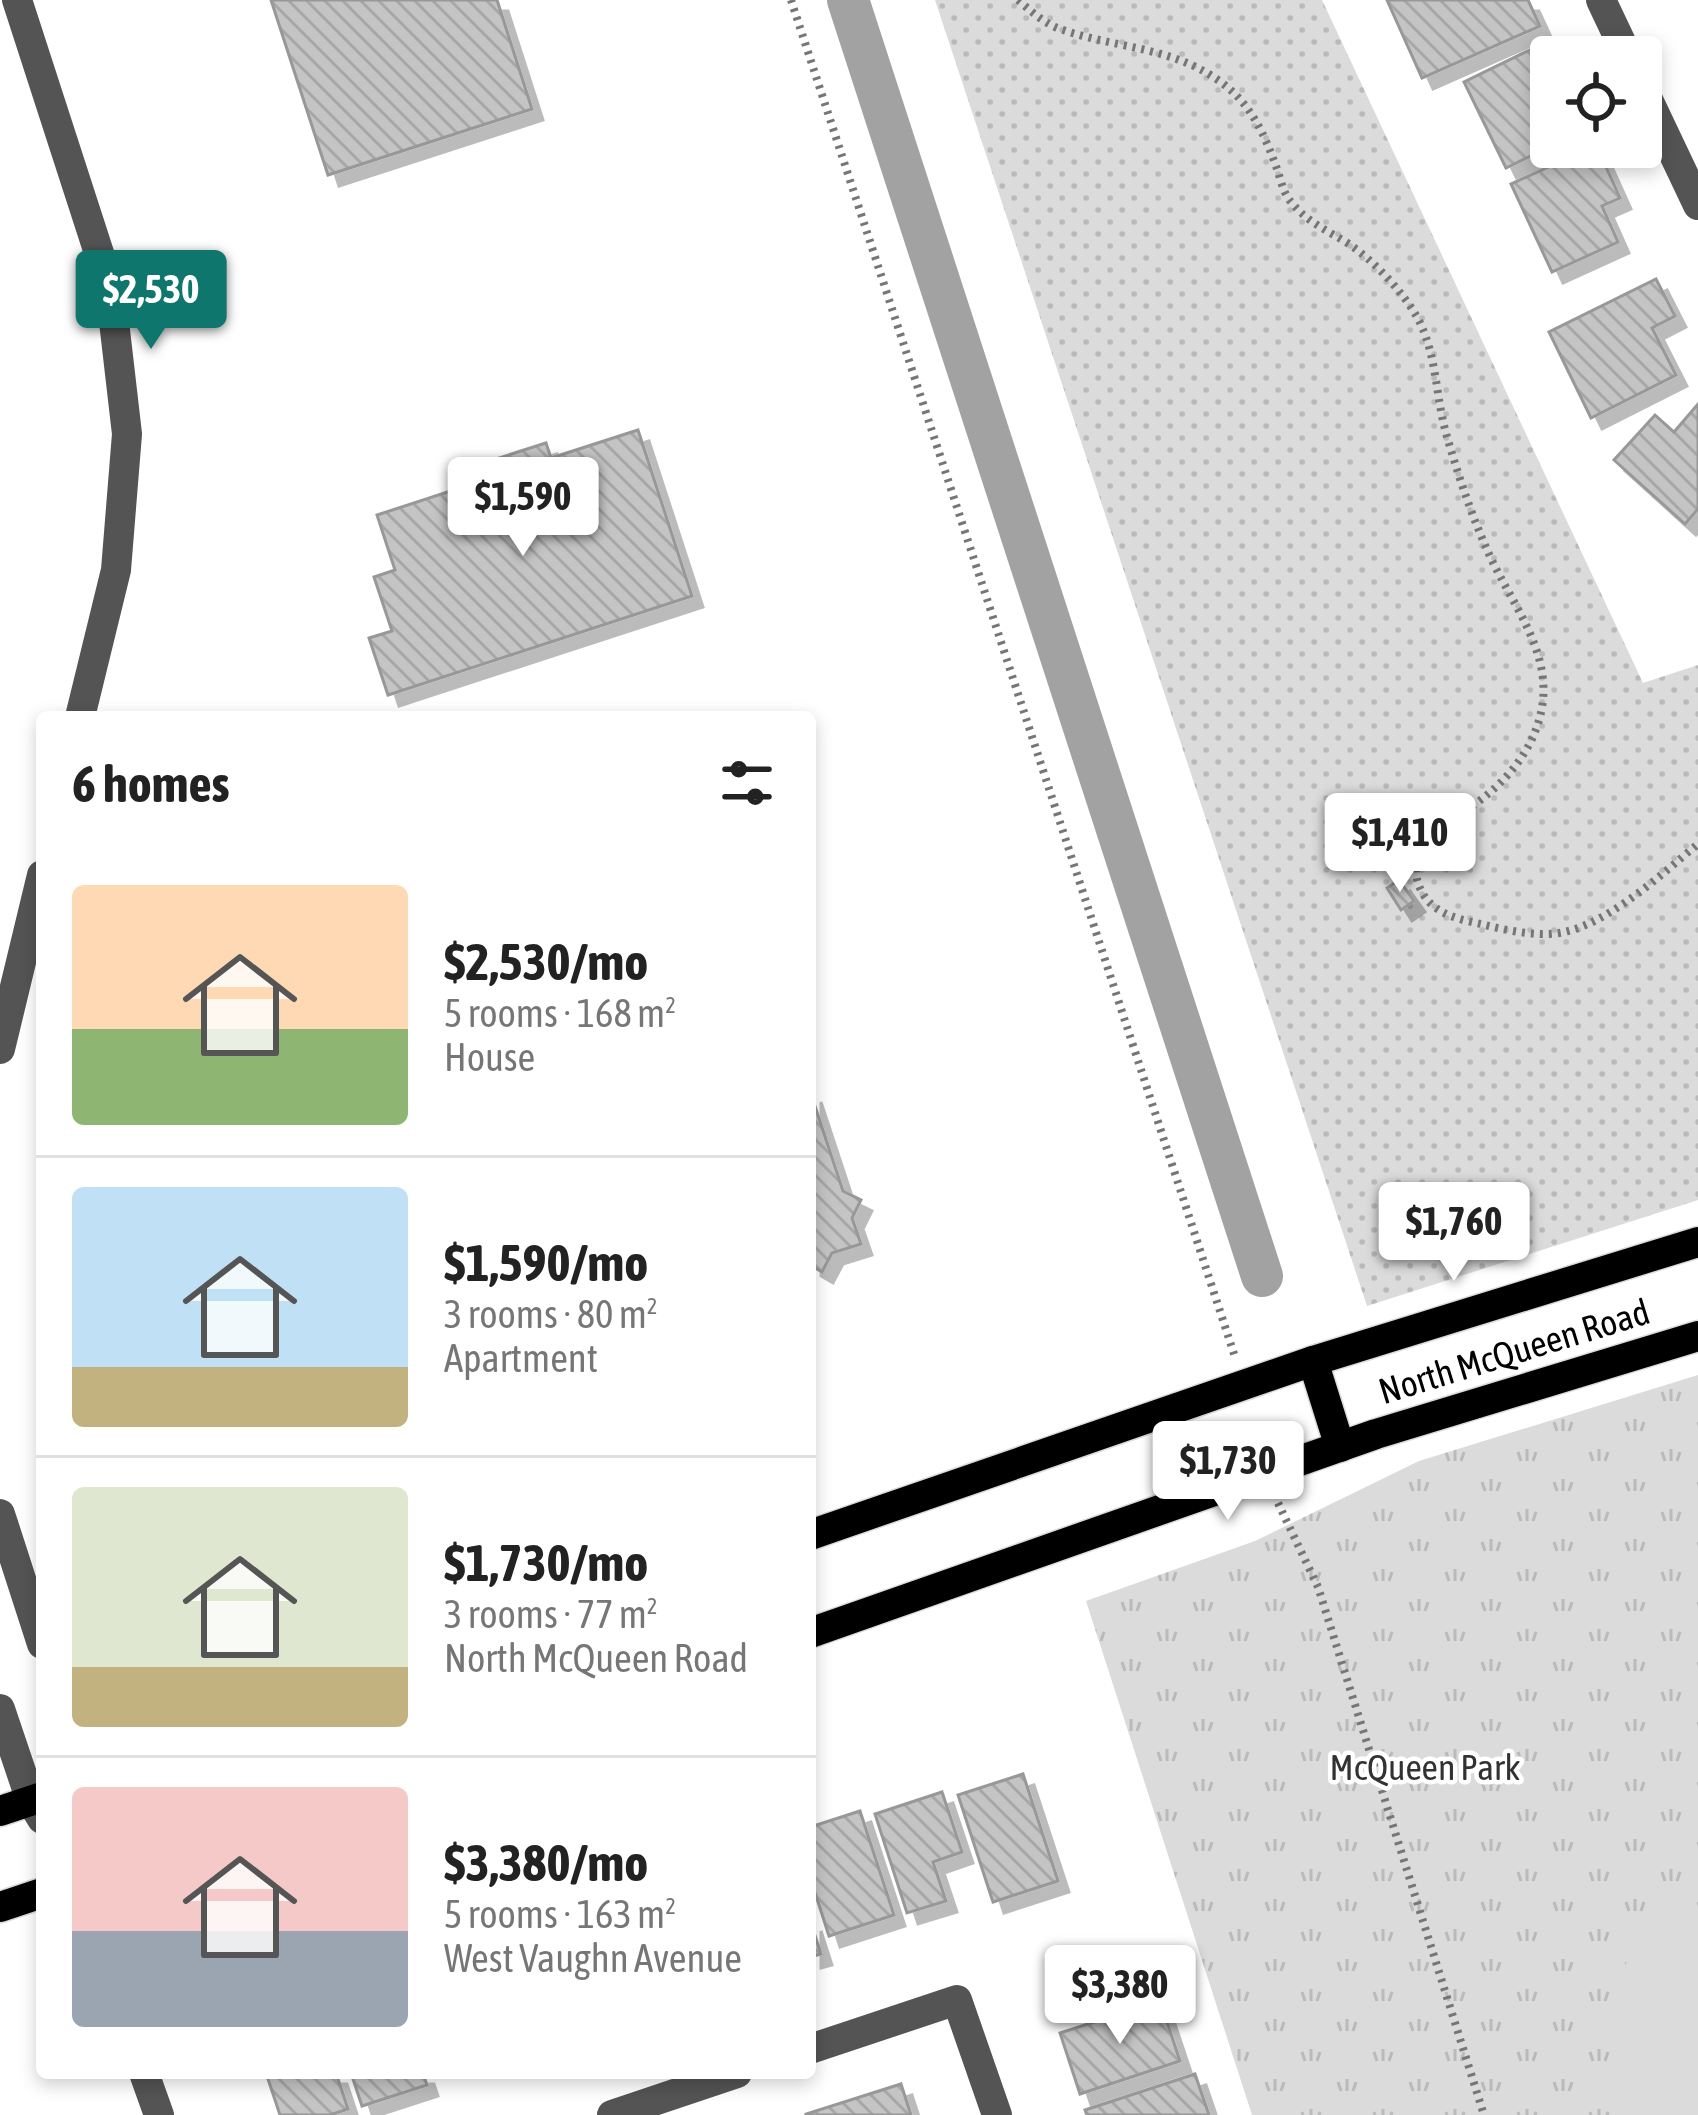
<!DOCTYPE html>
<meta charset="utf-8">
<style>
:root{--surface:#fff;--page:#f6f6f6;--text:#222;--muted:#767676;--line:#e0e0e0;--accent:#0f766e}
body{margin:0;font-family:"Asap Condensed",sans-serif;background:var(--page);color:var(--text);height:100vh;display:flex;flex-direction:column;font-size:45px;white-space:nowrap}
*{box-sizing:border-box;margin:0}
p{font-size:39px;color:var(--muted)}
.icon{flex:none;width:66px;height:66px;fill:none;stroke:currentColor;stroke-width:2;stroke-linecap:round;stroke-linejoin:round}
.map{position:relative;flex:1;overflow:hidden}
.panel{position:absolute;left:36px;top:711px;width:780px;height:1368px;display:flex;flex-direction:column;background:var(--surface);border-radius:12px;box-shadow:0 6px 18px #0003}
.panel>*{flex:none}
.buttons{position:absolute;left:1530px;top:36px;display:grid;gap:24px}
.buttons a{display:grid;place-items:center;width:132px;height:132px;border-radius:12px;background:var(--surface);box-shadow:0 6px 18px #0003;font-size:60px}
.price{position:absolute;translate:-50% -102px;padding:0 27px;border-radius:12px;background:#fff;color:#222;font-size:39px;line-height:78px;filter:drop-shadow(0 3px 6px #0008)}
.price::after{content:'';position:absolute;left:50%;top:72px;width:36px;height:27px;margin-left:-18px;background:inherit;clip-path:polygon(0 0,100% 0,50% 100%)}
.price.current{background:var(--accent);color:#fff}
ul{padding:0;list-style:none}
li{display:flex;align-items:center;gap:36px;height:300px;padding:0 36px}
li+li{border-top:3px solid var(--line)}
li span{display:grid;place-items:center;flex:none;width:336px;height:240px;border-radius:12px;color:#555}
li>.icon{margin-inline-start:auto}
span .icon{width:144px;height:144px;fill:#fffc;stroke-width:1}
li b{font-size:51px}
h2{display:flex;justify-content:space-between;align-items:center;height:144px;padding:0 36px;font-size:51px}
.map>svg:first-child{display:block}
.grass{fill:url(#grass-dots)}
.park{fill:url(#park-tufts)}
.garden{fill:#dbdbdb}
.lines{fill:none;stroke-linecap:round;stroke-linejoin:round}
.canal{stroke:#a2a2a2;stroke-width:42}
.building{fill:url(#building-back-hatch);stroke:#989898;stroke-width:3;filter:url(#shadow)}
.major-casing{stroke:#dbdbdb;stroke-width:33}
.path{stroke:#767676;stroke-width:8;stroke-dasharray:3 6;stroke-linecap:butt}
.minor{stroke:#545454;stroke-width:30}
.major{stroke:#000;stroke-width:30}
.labels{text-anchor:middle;stroke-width:9;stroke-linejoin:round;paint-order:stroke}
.street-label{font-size:36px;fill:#000;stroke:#fff}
.park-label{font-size:36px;fill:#323232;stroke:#fff}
</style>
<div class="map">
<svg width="1698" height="2115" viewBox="0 0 1698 2115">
<defs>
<pattern id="grass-dots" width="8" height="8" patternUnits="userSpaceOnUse" patternTransform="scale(3)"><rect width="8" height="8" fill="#dbdbdb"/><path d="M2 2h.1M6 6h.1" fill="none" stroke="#bababa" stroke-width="1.8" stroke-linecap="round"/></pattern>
<pattern id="park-tufts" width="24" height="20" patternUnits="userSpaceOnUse" patternTransform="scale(3)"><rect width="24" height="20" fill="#dbdbdb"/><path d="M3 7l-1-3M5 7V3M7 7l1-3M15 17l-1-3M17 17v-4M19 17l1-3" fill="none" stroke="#bababa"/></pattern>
<pattern id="building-back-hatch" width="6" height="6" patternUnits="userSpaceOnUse" patternTransform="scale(3)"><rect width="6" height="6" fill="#c4c4c4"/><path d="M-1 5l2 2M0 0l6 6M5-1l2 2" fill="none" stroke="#a7a7a7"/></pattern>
<filter id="shadow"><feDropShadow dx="11" dy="11" stdDeviation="0" flood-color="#0004"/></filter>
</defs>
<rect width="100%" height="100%" fill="#fff"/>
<!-- grass -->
<path class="grass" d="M935,0h387l321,683 55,-18v535l-331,106z"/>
<!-- park -->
<path class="park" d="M1698,1375v740h-446l-166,-514 169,-60 164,-80z"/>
<!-- garden -->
<path class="garden" d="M1662,1893l36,15v207h-86v-68l10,-76z"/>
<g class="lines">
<!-- canal -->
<path class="canal" d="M848,0l414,1276"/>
</g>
<!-- building -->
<g class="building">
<path d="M271,0h226l35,109 -204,66z"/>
<path d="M1387,0h141l12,26 -118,52z"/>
<path d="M1546,42l7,15 -2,89 -45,22 -42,-86z"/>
<path d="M1592,147h5l23,51 -18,8 16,36 -66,30 -41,-88z"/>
<path d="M1656,279l19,37 -23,12 24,47 -85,43 -42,-86z"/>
<path d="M1698,404v105l-13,15 -71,-64 41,-45 19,17z"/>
<path d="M638,430l54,166 -304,99 -19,-57 23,-7 -18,-54 21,-7 -18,-55 83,-27 -5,-16 91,-29 5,15z"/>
<path d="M1399,880l15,21 -13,9 -14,-22z"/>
<path d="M810,1091l33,100 18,9 -9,18 9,26 -29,9 -10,19 -12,-7z"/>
<path d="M1023,1774l35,107 -65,21 -35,-107z"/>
<path d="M942,1792l20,60 -29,10 13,39 -39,12 -32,-99z"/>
<path d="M860,1811l34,104 -65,21 -19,-59v-50z"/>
<path d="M810,1920l11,34 -11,3z"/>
<path d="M1160,2001l20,60 -100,33 -20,-61z"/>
<path d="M266,2073h70l12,36 -18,6h-50z"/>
<path d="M351,2073h72l4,12 -65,21z"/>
<path d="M1195,2074l14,41h-122l-2,-5z"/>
<path d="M901,2084l10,31h-105v-1z"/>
</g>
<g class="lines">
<!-- major casing -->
<g class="major-casing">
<g id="major">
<path d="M1313,1361l27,86"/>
<path d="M810,1535l503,-174 385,-119"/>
<path d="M810,1633l566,-199 322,-98"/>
<path d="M0,1811l42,-14"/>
<path d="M0,1907l42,-14"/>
</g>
</g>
<!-- path -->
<g class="path">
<path d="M791,0l444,1357"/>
<path d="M1018,0c14,12 28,25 45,30 53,18 108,17 155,50 32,22 46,53 59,89 4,11 6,24 14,33 17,21 36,28 58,42 25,17 53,47 68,73 21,38 18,82 31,123 11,38 24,76 40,112 24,54 70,105 51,168 -8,29 -28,55 -51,74 -29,25 -96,54 -63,103 13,18 36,23 56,27 20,5 42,10 63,10 53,2 115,-58 154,-90"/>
<path d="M1278,1503l40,84 166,528"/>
</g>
<!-- minor -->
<g class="minor">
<path d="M17,0l93,287 17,147 -11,136 -36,147"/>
<path d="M1601,0l27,57"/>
<path d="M1641,85l57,120"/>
<path d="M0,1049l42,-174"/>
<path d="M0,1514l42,130"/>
<path d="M0,1709l31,92 11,18"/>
<path d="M810,2049l147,-49 40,115"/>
<path d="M144,2073l15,42"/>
<path d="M612,2115l125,-42"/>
</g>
<!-- major -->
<use href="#major" class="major"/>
</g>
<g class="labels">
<!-- street labels -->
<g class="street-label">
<text transform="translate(1514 1351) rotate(-17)" y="13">North McQueen Road</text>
</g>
<!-- park labels -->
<g class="park-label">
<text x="1425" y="1780">McQueen Park</text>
</g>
</g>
</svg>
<div class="buttons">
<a><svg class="icon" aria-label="locate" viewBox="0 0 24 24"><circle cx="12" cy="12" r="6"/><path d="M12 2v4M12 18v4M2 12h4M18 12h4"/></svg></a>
</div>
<b class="price current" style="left:151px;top:352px">$2,530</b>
<b class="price" style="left:523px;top:559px">$1,590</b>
<b class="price" style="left:1400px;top:895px">$1,410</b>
<b class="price" style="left:1454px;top:1284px">$1,760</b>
<b class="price" style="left:1228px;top:1523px">$1,730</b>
<b class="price" style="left:1120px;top:2047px">$3,380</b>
<section class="panel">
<h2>6 homes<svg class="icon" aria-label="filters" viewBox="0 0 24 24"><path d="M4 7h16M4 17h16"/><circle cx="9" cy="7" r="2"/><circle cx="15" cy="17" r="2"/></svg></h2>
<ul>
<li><span style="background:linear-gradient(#ffd9b3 60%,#8fb573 0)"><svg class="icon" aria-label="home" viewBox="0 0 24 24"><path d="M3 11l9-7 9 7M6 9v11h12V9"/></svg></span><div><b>$2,530/mo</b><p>5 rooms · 168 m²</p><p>House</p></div></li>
<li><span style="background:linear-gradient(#bfe0f5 75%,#c2b280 0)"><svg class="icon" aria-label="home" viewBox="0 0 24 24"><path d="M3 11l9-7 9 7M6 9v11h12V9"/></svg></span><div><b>$1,590/mo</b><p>3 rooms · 80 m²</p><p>Apartment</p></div></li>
<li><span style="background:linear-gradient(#dfe7d0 75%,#c2b280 0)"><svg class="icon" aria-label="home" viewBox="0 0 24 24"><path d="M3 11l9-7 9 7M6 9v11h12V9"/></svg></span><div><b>$1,730/mo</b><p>3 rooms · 77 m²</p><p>North McQueen Road</p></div></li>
<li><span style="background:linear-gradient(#f6c9c9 60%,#9aa5b1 0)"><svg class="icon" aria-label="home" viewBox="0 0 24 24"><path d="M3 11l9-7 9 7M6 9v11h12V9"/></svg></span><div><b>$3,380/mo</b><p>5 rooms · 163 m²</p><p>West Vaughn Avenue</p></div></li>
</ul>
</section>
</div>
